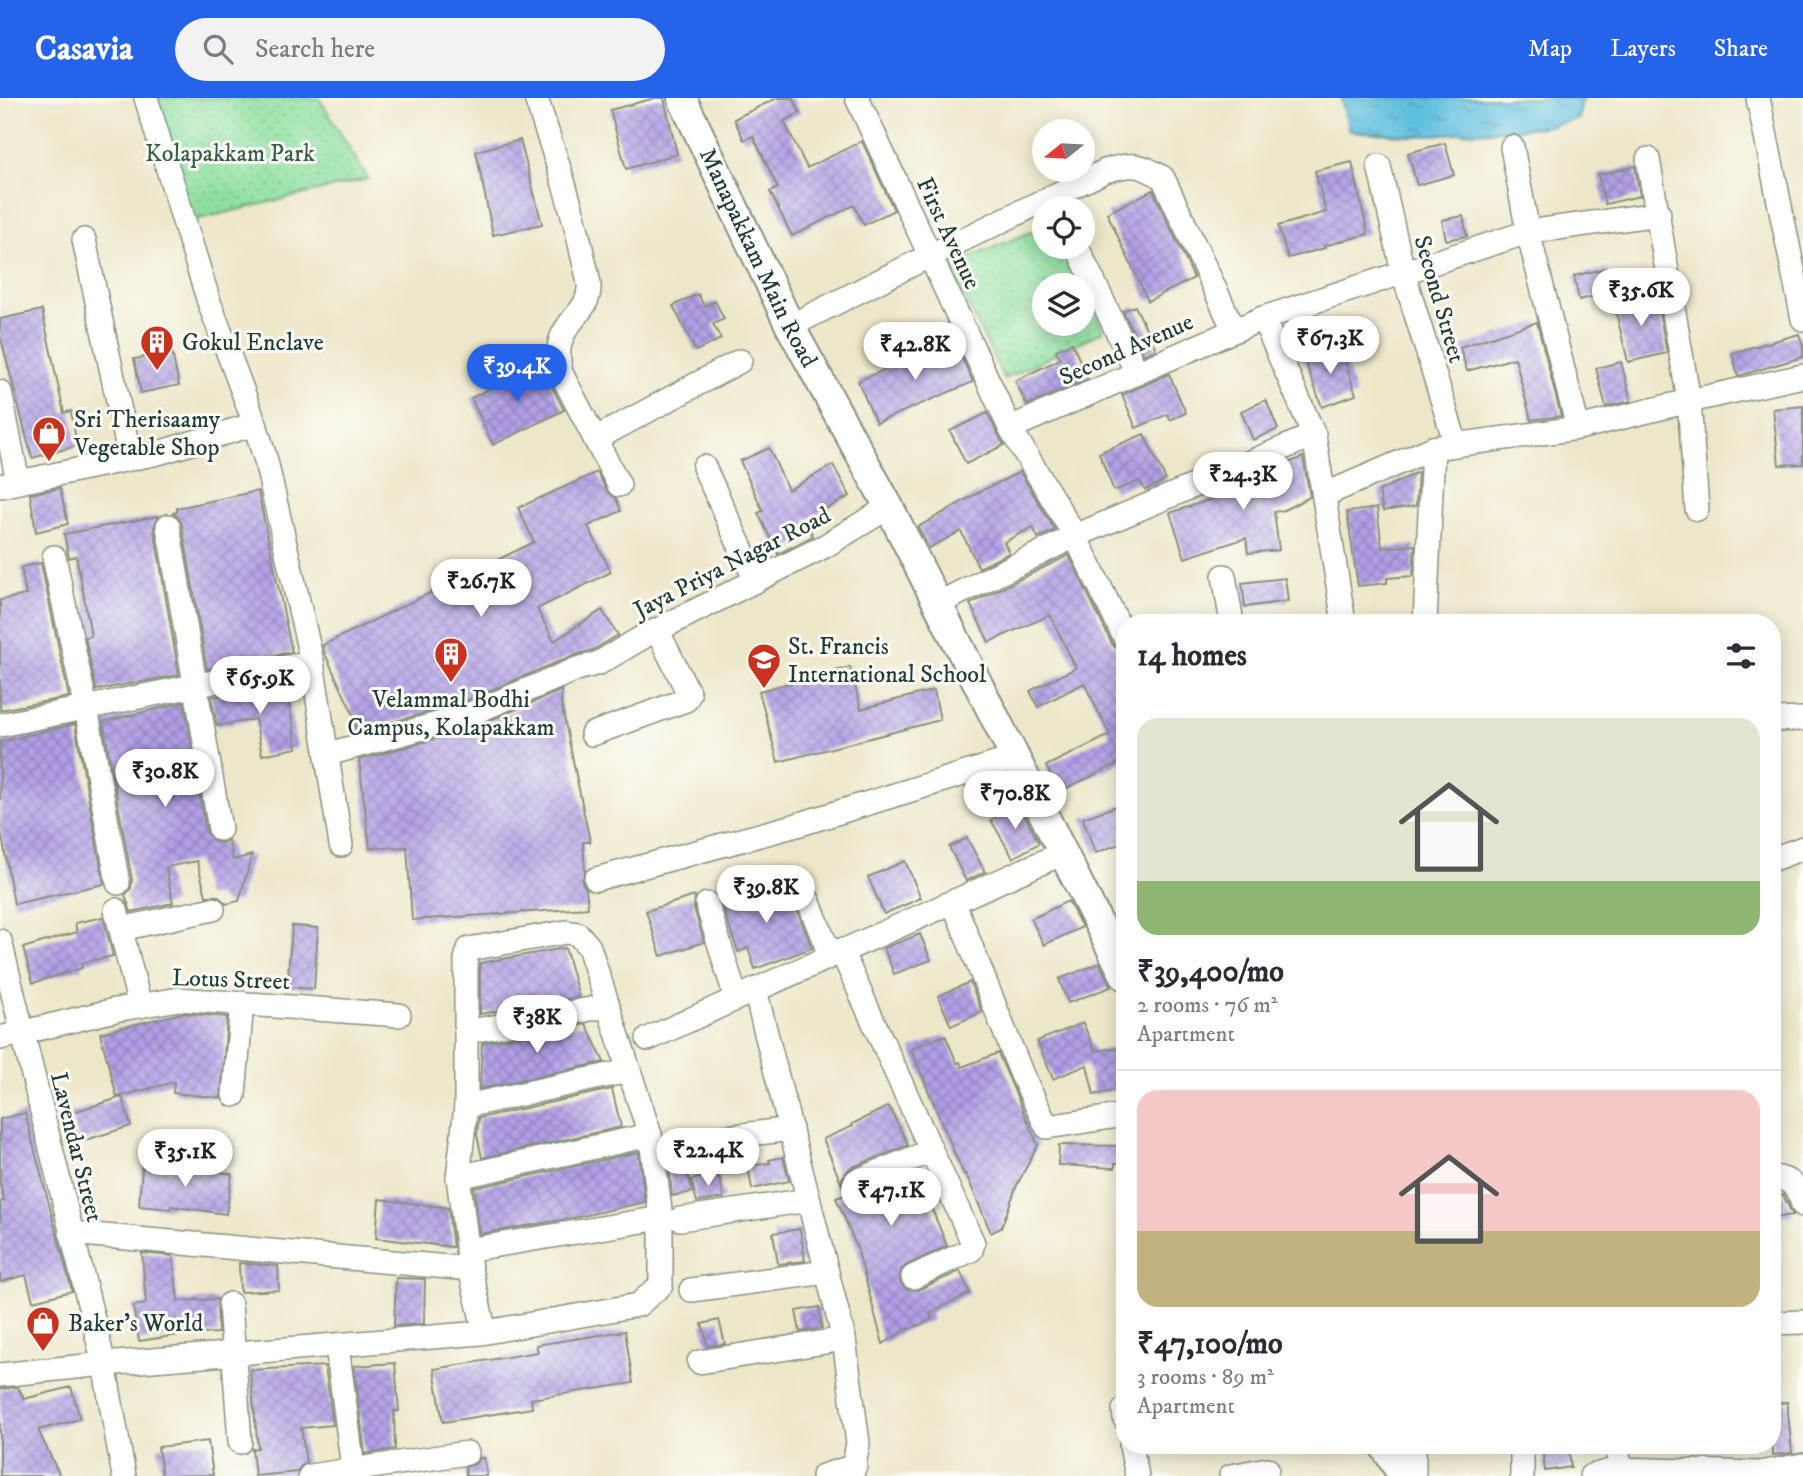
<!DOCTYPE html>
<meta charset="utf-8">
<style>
:root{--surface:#fff;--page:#f2f2f3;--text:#2b2b33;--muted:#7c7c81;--line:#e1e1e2;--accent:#2563eb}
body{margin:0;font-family:"IM FELL DW Pica",serif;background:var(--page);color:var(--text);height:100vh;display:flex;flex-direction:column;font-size:26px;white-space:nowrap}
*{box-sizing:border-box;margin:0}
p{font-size:23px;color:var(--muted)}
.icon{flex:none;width:38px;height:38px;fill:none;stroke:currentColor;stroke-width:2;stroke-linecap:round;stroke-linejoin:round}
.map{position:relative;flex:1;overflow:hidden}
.drawer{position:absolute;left:1116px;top:516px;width:665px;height:840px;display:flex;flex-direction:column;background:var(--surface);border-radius:28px;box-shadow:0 4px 18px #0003}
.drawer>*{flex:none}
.needle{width:46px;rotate:252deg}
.controls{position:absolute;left:1032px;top:21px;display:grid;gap:14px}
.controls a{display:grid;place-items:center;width:63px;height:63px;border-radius:50%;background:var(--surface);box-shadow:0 4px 18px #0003;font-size:35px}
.price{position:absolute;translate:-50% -60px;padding:0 16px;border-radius:24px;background:#fff;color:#222;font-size:23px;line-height:46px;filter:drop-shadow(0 2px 4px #0008)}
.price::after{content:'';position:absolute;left:50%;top:42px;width:21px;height:16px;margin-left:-10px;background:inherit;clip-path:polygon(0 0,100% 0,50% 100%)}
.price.on{background:var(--accent);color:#fff}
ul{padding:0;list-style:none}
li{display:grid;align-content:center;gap:14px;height:371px;padding:0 21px}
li+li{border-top:2px solid var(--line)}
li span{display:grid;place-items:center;height:217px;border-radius:21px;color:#555}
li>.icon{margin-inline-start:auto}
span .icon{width:126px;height:126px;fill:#fffc;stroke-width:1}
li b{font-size:30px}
h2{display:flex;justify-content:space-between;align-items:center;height:84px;padding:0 21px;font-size:30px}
header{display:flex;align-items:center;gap:42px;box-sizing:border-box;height:98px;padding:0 35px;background:var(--accent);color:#fff}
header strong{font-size:33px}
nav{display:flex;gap:38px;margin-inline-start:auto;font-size:24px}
.search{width:490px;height:63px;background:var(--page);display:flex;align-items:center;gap:18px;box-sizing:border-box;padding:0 24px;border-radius:38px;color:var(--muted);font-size:26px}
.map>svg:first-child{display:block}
.green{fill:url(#green-dots);stroke:#578e6a;stroke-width:2}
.water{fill:url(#water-ripples);stroke:#407e8a;stroke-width:2}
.building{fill:url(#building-cross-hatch)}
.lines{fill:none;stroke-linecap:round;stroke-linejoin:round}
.minor-casing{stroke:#86927e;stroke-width:26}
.major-casing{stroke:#86927e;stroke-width:32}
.minor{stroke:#fff;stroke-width:23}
.major{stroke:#fff;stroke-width:28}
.labels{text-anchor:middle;stroke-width:6;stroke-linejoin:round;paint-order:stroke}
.park-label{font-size:24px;fill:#355e4a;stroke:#fdfcf7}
.street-label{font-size:24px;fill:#1f3d34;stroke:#fdfcf7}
.poi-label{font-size:24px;fill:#1f3d34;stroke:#fdfcf7;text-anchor:start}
</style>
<header>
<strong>Casavia</strong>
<div class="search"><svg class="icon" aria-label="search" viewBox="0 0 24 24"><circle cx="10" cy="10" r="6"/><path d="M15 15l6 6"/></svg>Search here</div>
<nav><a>Map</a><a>Layers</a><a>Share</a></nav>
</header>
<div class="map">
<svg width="1803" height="1378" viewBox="0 0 1803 1378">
<defs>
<pattern id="green-dots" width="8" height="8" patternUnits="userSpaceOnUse" patternTransform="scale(1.75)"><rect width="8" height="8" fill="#8fe0a0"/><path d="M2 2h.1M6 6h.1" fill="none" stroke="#7bc18a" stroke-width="1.8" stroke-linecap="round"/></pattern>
<pattern id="water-ripples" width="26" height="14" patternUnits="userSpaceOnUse" patternTransform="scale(1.75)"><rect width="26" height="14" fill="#61c0df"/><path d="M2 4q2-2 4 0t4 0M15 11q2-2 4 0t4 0" fill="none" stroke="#4f9db6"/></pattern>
<pattern id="building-cross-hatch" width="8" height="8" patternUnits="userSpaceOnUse" patternTransform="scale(1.75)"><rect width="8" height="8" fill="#b39fe7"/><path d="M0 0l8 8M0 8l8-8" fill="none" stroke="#9183bc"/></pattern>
</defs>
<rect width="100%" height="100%" fill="#fdfcf7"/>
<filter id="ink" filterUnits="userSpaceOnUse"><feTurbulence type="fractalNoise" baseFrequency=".0143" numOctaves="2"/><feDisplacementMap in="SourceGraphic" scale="14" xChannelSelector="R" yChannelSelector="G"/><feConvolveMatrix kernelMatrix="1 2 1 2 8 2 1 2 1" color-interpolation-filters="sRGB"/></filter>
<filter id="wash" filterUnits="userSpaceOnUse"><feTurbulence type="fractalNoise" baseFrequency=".00686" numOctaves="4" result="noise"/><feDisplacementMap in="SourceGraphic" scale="28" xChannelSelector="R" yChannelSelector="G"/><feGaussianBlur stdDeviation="1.57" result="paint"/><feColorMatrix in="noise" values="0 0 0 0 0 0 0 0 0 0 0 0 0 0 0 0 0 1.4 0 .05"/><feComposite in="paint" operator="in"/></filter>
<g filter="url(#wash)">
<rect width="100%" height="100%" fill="#ede7c9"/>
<!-- green -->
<g class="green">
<path d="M156,0h163l49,81 -178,42z"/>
<path d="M1045,128v21h21l17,38h-38v39h38v-38l20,45 -99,48 -55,-113z"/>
</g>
<!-- water -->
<path class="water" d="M1341,0h241l-3,21 -35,8 -129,9 -66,-5z"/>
<g id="blocks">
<!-- building -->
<g class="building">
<path d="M655,0h9l13,56 -51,15 -16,-59z"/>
<path d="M777,0h16l7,15 -16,8 23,47 55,-27 32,69 -30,15 -10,-20 -62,31 -22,-44 8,-4 -25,-52 -9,4 -10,-21z"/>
<path d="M520,42l22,84 -49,11 -17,-84z"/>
<path d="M1445,45l9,32 -37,10 -9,-32z"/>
<path d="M1352,64l16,72 -44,12 1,2 -37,10 -10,-32 48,-14 -11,-41z"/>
<path d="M1635,68l5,30 -35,8 -7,-29z"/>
<path d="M1153,92l41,88 -46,23 -41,-88z"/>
<path d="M1463,118l4,20 -21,4 -4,-20z"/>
<path d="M1607,170l5,24 -33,8 -5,-24z"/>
<path d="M698,196l6,12 11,-5 9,18 -11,5 8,15 -25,12 -23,-45z"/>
<path d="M1656,197l11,58 -39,9 -14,-58z"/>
<path d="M1135,208l21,43 -12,6 -21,-44z"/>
<path d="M42,212l22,103 7,-2 6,35 -45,12 -32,-123v-16z"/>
<path d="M1537,224l24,94 -30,4 -16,-62 -48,13 -7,-24z"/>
<path d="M1799,236l4,12v11l-65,19 -6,-23z"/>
<path d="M954,242l19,42 -97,41 -18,-42z"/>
<path d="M1072,245l16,36 -61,26 -12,-24 45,-22 -4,-9z"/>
<path d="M1340,248l16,49 -34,12 -18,-49z"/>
<path d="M172,254l7,33 -38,8 -7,-34z"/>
<path d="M545,263l3,18 16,31 -71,35 -22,-47z"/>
<path d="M1621,264l10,39 -25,6 -10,-39z"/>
<path d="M1169,276l17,39 -16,7 -2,-6 -32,14 -14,-33z"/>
<path d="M1266,302l12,29 -25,11 -12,-29z"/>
<path d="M1803,308v58l-24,1 -6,-56z"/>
<path d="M987,315l17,32 -38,19 -16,-33z"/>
<path d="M1144,336l22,46 -21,10 -5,-9 -26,10 -15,-38z"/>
<path d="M769,350l19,42 45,-25 17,31 -45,24 8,16 -35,18 -20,-41 5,-2 -23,-50z"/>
<path d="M1303,359l7,40 -26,13 -10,2 5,38 -31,3 -2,-15 -61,20 -15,-45 42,-14 -1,-5z"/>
<path d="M597,374l10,19 9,7 5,13 -33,15 23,46 -74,37 17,32 48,-31 16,25 -25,15 -21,6 -114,48 -102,28 -2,-16 -29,-62 -2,-9 211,-103 -16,-34z"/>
<path d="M1020,374l35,58 -17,8 -5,-11 -29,15 5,11 -30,15 -18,-37 -32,17 -11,-21 67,-38z"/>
<path d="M1418,374l-2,34 -33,5 -4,-20z"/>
<path d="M60,390l8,36 -32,8 -6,-38z"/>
<path d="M258,393l34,161 -85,17 -25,-145 -4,-7 -5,-4 4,-1v-4z"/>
<path d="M1377,410l5,40 33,-3 -2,31 -26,2v5l-29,3 -11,-74z"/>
<path d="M158,418l-4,12 25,147 -83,15 -11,-53 6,-1 -9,-50 -6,-30 -7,2 -5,-24z"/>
<path d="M1069,457l43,89 6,6 7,2v114l-2,-5 -64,31 -13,-26 64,-31 -26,-52 -46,24 -8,-16 46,-23 -26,-53 -61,27 -19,-38z"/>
<path d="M41,465l28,134 -69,13v-110l26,-5 -5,-28z"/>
<path d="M1285,480l3,23 -43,6 -3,-24z"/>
<path d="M850,569l11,42 73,-19 6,30 -162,42 -19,-71z"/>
<path d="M286,588l11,62 -35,7 -7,-36 -38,7 -6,-29z"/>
<path d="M562,592l-1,13 29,139h-7l2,29 -3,11 4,7 2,19 -176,12 -5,-73 -37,1 -11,-88 108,-30z"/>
<path d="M184,604l22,130 9,10 7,1 6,-3 5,20 19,-5 -13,46 -13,3 -8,-8h-12l-9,-35 -31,6 7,36 -42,9 -6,-17 6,-7 1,-8 -29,-158z"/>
<path d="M75,626l29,160 -90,20 -14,-79v-83z"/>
<path d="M1125,705v39l-30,11 -12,-35z"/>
<path d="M1019,706l20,39 -26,15 -22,-38z"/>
<path d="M967,740l18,34 -19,9 -17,-34z"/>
<path d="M905,763l16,37 -37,16 -16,-37z"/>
<path d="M799,786l1,5 -6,8 1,8 17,43 -57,21 -7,-21 -10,4 -18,-53 35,-10 3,8z"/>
<path d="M695,798l-1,12 10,34 -43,14 -15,-45z"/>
<path d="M1068,803l14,26 -38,18 -13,-26z"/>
<path d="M103,819l10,39 -32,7 1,5 -49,15 -10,-35 54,-16 -2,-9z"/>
<path d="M292,828l26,2 -4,61 -27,-2z"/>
<path d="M920,836l11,26 -37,14 -10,-26z"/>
<path d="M565,850l14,49 -99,17v-51z"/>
<path d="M1100,865l11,24 -43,16 -9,-24z"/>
<path d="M970,884l12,30 -31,14 -13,-30z"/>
<path d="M182,915l45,4 -6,81 -48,-5 1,-11 -57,15 -17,-64z"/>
<path d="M1083,925l12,28 30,-4v41l-31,7 -7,-30 -34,14 -16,-38z"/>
<path d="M586,926l18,38 -124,27 2,-46z"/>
<path d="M945,937l12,28 3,-1 2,5 36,-14 40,92 -21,40 -16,43 -10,5 -25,-59 -2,1 -10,-23 -43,-103z"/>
<path d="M612,991l9,38 -139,31 -5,-23 2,-17z"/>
<path d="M122,999l9,29 -52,16 -9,-29z"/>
<path d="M889,1008l19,39 -58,23 -8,10 1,9 10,8 8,-1 56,-22 30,74 -40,19 -6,5 -1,12 6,7 12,1 42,-19 10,22 -40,20 2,7 -28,11 -21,13 -26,-96 -21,-50 10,-3 -23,-56 30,-13 -1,-2z"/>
<path d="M25,1015l47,178 -39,10 -7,-26 -26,7v-80l4,-1 -4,-18v-64z"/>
<path d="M1059,1047l66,1v17h-10v5l-57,-3z"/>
<path d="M639,1054l6,50 -67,15 -98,17 -6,-46z"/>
<path d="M783,1059l6,24 -37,8 -4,-23 22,-3 -1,-3z"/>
<path d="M684,1064l9,30 -21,4 -3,-30z"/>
<path d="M142,1069l48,4v-4l42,7 -6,40 -55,-8v3l-32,-3z"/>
<path d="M718,1075l6,25 -27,4 -6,-22z"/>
<path d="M1783,1097l10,20 -20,3v-21z"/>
<path d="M379,1101l69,9 5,39 -77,-9z"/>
<path d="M800,1131l5,32 -27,3 -5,-31z"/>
<path d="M142,1155l31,3 5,45 39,-2 1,34 -39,2 -40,6 -6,-35 13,-2z"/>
<path d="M239,1165l39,3 1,24 -39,2z"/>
<path d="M396,1180l29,1 -1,45 -30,2z"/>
<path d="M819,1209l3,21 -22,4 -4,-21z"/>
<path d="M719,1222l6,24 -17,2 -6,-22z"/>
<path d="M625,1233l8,52 -102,16 1,9 -89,14 -9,-53 104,-17 -2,-7z"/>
<path d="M395,1265l4,48h-5l1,38 -30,5 -11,-88z"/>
<path d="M325,1268l8,59 -32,3 5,35 -5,3 -4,6 -42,4 -3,-27 6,-1 -8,-78z"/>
<path d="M18,1289l6,12 47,-12 9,32 -42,11 22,46h-60v-87z"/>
<path d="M1787,1304l5,51 -19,2v-51z"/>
<path d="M208,1343l5,34 -51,1 -4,-29z"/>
<path d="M1542,1348h26l3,21 -26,4z"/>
<path d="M480,1360h4l3,18h-21l-1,-9 10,-3z"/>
</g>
</g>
</g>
<g filter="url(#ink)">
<use href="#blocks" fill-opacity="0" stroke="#86927e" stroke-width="2"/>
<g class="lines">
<!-- minor casing -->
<g class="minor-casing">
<g id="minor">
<path d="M536,0c16,50 34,99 45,150 2,12 7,25 8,37 2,34 -41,36 -28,88l58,112"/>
<path d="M857,0l153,330 65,108 50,102"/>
<path d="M1758,0l45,221"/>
<path d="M1512,49l16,85 50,196"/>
<path d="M1648,61l41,242 114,-25"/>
<path d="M1379,68l24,106 53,173"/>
<path d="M84,142l46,218"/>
<path d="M1077,149l60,126"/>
<path d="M1263,220l51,117 30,188"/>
<path d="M790,228l141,-71 174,-84c26,-8 35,-8 58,7l71,152"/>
<path d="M0,294l18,90"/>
<path d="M1010,330l253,-110 265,-86 131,-18"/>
<path d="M595,341l145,-78"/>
<path d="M704,369l52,114"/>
<path d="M0,388l158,-33 97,-29"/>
<path d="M1324,397l109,-47 145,-20 111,-27 8,108"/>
<path d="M168,428l52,303"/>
<path d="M54,459l32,151 32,175"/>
<path d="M1224,478l8,47"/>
<path d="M937,506l138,-68 239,-101"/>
<path d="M1425,525l8,-175"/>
<path d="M312,564l29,183"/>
<path d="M1773,622l30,-1"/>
<path d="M0,627l312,-63 -46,-201 -11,-37 -46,-122 -63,-204"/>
<path d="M592,636l94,-34 3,-6 -32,-64"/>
<path d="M328,656l135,-37 114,-48 22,-6 44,-26 182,-91 64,-39"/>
<path d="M1773,761l30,-11"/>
<path d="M596,781l201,-54 218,-67"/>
<path d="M808,802l22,55"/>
<path d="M953,803l69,174 25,52 78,-12"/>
<path d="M707,806l29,94"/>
<path d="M116,812l24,96"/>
<path d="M121,831l92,-20"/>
<path d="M0,843l104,423 20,112"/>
<path d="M841,852l132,293 -2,7 -58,27"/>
<path d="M466,934l141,-26"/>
<path d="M0,940l115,-28 64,-11 220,16"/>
<path d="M648,941l107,-49"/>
<path d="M234,997l8,-92"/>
<path d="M466,1008l162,-35"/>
<path d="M679,1045l112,-14"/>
<path d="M458,1079l192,-42"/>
<path d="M1773,1079c19,2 25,10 30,28"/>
<path d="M856,1083l75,-30"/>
<path d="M680,1121l129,-19"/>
<path d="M467,1152l194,-32"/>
<path d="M470,1171l15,63"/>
<path d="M691,1192l136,-18"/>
<path d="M230,1206l10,138"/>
<path d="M1773,1225l30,-1"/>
<path d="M337,1248l17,130"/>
<path d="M699,1264l145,-23"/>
<path d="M0,1277l104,-11 377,-31 157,-28 23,-20v-67l-9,-71 -2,-12 -61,-188 -11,-13 -12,-2 -97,17 -3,10v147l-8,71 12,92 -399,-36"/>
<path d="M1124,1312l1,9"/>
<path d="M1131,1348l6,30"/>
<path d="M1414,1348v30"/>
<path d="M1522,1348v30"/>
<path d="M1618,1348l1,23"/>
<path d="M310,1378l157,-23"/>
<path d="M823,1378l32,-10"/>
<path d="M852,1378l6,-33 -14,-104 -89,-349 308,-137"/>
<path d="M1231,1378l36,-7"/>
<path d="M1591,1378l28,-7 140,4 44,-8"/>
</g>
</g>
<!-- major casing -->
<g class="major-casing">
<g id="major">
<path id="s1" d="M682,0l108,228 99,181 236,469"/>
<path d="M1384,1348l19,30"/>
</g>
</g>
<!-- minor -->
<use href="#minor" class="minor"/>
<!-- major -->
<use href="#major" class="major"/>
</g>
</g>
<!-- icons -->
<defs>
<g id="building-pin" transform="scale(1.75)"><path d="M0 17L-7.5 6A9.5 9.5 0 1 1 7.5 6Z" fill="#c8321e" stroke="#fdfcf7"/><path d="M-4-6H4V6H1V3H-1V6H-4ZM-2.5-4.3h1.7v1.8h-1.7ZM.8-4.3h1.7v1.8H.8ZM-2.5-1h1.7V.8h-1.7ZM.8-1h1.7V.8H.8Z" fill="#fff"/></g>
<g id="shop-pin" transform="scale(1.75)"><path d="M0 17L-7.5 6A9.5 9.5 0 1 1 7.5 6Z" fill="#c8321e" stroke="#fdfcf7"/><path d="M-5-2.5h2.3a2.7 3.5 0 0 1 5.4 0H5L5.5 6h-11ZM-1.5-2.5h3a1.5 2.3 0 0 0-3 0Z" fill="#fff"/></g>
<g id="school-pin" transform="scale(1.75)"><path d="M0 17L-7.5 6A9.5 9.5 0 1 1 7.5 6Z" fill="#c8321e" stroke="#fdfcf7"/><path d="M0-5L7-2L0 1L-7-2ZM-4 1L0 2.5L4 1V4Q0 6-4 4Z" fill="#fff"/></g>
</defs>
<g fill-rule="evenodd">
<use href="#building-pin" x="157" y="244"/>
<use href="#shop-pin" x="49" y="335"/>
<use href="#building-pin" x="451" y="556"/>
<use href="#school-pin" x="764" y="562"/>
<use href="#shop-pin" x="43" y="1225"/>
</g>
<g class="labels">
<!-- park labels -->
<g class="park-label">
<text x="230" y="63">Kolapakkam Park</text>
</g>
<!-- street labels -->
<g class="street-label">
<text transform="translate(949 135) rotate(65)" y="8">First Avenue</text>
<text dy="8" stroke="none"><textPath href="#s1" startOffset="177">Manapakkam Main Road</textPath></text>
<text transform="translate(1440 201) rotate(74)" y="8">Second Street</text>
<text transform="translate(1126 251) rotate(-24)" y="8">Second Avenue</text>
<text transform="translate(732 464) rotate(-27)" y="8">Jaya Priya Nagar Road</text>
<text transform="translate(231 881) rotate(2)" y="8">Lotus Street</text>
<text transform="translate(77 1049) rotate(76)" y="8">Lavendar Street</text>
</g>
<!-- poi labels -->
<g class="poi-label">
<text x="182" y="252">Gokul Enclave</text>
<text x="74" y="329">Sri Therisaamy<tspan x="74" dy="28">Vegetable Shop</tspan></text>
<text x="788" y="556">St. Francis<tspan x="788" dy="28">International School</tspan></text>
<text x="451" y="609" text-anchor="middle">Velammal Bodhi<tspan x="451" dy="28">Campus, Kolapakkam</tspan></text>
<text x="68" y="1233">Baker's World</text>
</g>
</g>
</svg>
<div class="controls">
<a><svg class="needle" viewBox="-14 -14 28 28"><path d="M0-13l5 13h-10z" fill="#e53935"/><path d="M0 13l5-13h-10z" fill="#7c7c81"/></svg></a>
<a><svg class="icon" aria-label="locate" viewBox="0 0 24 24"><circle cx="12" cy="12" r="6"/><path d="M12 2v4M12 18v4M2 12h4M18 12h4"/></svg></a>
<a><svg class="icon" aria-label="layers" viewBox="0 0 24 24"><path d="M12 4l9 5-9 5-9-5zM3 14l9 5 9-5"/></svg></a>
</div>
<b class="price" style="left:1641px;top:230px">₹35.6K</b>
<b class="price" style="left:1330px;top:278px">₹67.3K</b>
<b class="price" style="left:915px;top:284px">₹42.8K</b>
<b class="price on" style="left:517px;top:306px">₹39.4K</b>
<b class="price" style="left:1243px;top:414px">₹24.3K</b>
<b class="price" style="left:481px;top:521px">₹26.7K</b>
<b class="price" style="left:260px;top:618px">₹65.9K</b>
<b class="price" style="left:165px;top:711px">₹30.8K</b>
<b class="price" style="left:1015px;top:733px">₹70.8K</b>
<b class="price" style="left:766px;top:827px">₹39.8K</b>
<b class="price" style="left:537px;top:957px">₹38K</b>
<b class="price" style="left:708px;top:1090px">₹22.4K</b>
<b class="price" style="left:185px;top:1091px">₹35.1K</b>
<b class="price" style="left:891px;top:1130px">₹47.1K</b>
<section class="drawer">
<h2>14 homes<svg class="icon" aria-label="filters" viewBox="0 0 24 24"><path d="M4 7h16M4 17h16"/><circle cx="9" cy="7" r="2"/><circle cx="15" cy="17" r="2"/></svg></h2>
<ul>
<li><span style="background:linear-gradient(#dfe7d0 75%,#8fb573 0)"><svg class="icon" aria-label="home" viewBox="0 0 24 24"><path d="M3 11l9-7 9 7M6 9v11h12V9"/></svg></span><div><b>₹39,400/mo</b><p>2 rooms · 76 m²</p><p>Apartment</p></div></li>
<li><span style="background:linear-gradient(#f6c9c9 65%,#c2b280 0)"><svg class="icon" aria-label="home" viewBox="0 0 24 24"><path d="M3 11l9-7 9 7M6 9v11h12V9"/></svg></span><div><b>₹47,100/mo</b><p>3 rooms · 89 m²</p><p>Apartment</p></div></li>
</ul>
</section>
</div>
